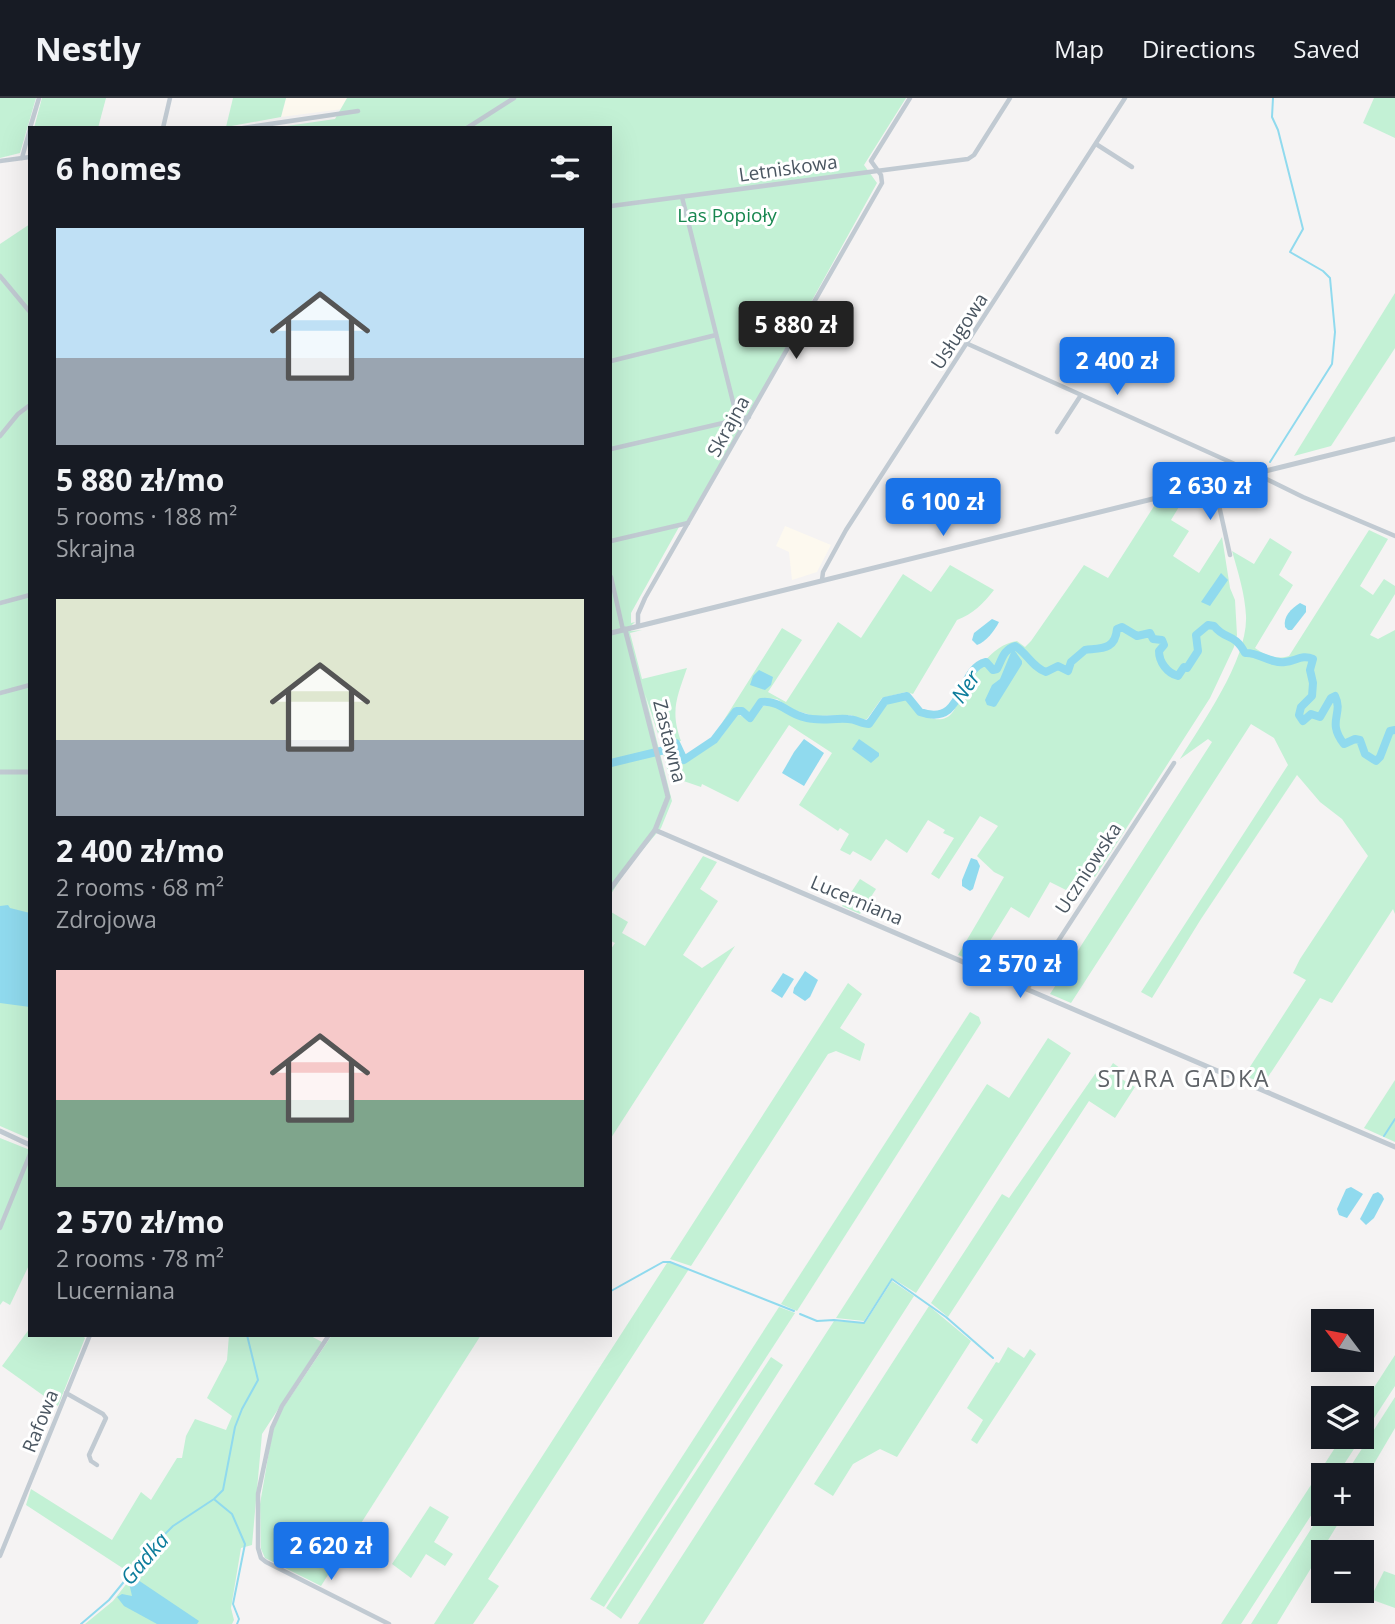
<!DOCTYPE html>
<meta charset="utf-8">
<style>
:root{--surface:#171b24;--page:#242831;--text:#f1f3f6;--muted:#9ea1a6;--line:#363941;--accent:#1a73e8}
body{margin:0;font-family:"Open Sans",sans-serif;background:var(--page);color:var(--text);height:100vh;display:flex;flex-direction:column;font-size:26px;white-space:nowrap}
*{box-sizing:border-box;margin:0}
p{font-size:23px;color:var(--muted)}
.icon{flex:none;width:38px;height:38px;fill:none;stroke:currentColor;stroke-width:2;stroke-linecap:round;stroke-linejoin:round}
.map{position:relative;flex:1;overflow:hidden}
.drawer{position:absolute;left:28px;top:28px;width:584px;height:1211px;display:flex;flex-direction:column;background:var(--surface);border-radius:0px;box-shadow:0 7px 28px #0002}
.drawer>*{flex:none}
.needle{width:46px;rotate:302deg}
.tools{position:absolute;left:1311px;top:1211px;display:grid;gap:14px}
.tools a{display:grid;place-items:center;width:63px;height:63px;border-radius:0px;background:var(--surface);box-shadow:0 7px 28px #0002;font-size:35px}
.price{position:absolute;translate:-50% -60px;padding:0 16px;border-radius:7px;background:var(--accent);color:#fff;font-size:23px;line-height:46px;filter:drop-shadow(0 2px 4px #0008)}
.price::after{content:'';position:absolute;left:50%;top:42px;width:21px;height:16px;margin-left:-10px;background:inherit;clip-path:polygon(0 0,100% 0,50% 100%)}
.price.current{background:#222;color:#fff}
ul{padding:0;list-style:none}
li{display:grid;align-content:center;gap:14px;height:371px;padding:0 28px}
li span{display:grid;place-items:center;height:217px;border-radius:0px;color:#555}
li>.icon{margin-inline-start:auto}
span .icon{width:126px;height:126px;fill:#fffc;stroke-width:1}
li b{font-size:30px}
h2{display:flex;justify-content:space-between;align-items:center;height:84px;padding:0 28px;font-size:30px}
header{display:flex;align-items:center;gap:42px;box-sizing:border-box;height:98px;padding:0 35px;background:var(--surface);border-bottom:2px solid var(--line)}
header strong{font-size:33px}
nav{display:flex;gap:38px;margin-inline-start:auto;font-size:24px}
.map>svg:first-child{display:block}
.commercial{fill:#fdf9ef}
.green{fill:#c3f1d5}
.water{fill:#90daee}
.lines{fill:none;stroke-linecap:round;stroke-linejoin:round}
.stream{stroke:#90daee;stroke-width:2}
.river{stroke:#90daee;stroke-width:8}
.minor{stroke:#c1cad2;stroke-width:4.5}
.tertiary{stroke:#c1cad2;stroke-width:5}
.labels{text-anchor:middle;stroke-width:6;stroke-linejoin:round;paint-order:stroke}
.street-label{font-size:19px;fill:#4a5661;stroke:#fff}
.park-label{font-size:19px;fill:#17864f;stroke:#fff}
.water-label{font-size:21px;font-style:italic;fill:#0c7c9b;stroke:#fff}
.quarter-label{font-size:23px;letter-spacing:2px;fill:#5f6368;stroke:#fff}
</style>
<header>
<strong>Nestly</strong>
<nav><a>Map</a><a>Directions</a><a>Saved</a></nav>
</header>
<div class="map">
<svg width="1395" height="1526" viewBox="0 0 1395 1526">
<rect width="100%" height="100%" fill="#f5f3f3"/>
<!-- commercial -->
<g class="commercial">
<path d="M286,0h74l-2,9 -77,10z"/>
<path d="M785,428l46,19 -14,27 -25,8 -3,-28 -13,-6z"/>
</g>
<!-- green -->
<g class="green">
<path d="M0,0h36l-16,55 -20,5z"/>
<path d="M42,0h64l-8,30h-64z"/>
<path d="M233,0h53l-5,19 -55,10z"/>
<path d="M347,0h559l-42,67 13,18 -155,280 -36,59 -7,1v4l-48,86v10l4,-1 -4,4v5l11,-1 -12,3 12,46 45,-11c-10,29 -17,43 -6,73h-11l-3,5h-5l-17,-52 27,107 -11,27 -32,38 -18,28v-766h-338l62,-9z"/>
<path d="M1374,0h21v40l-32,-15z"/>
<path d="M30,126v915l-30,-13v-882z"/>
<path d="M1395,195v55l-64,98 -37,10z"/>
<path d="M1185,399l-14,23 18,11 -16,25 26,17 23,-36 8,51 5,12 2,35 -3,12 -24,51 -115,179 -13,-8 -16,21 -16,-8 -21,36 -18,-11 -34,55 -19,-7 46,-78 -10,-5 -17,-16 21,-30 -18,-10 -41,63 -8,-5 23,-36 -11,-5 2,-3 -17,-10 -21,33 -21,-14 -15,22 -18,-10 -3,4 -10,-5 9,-16 -9,-6 -2,3 -39,-26 33,-52 -43,-28 -51,77 -36,-18 -1,3 -32,-11 -6,-23 7,-1 3,-5 3,1 4,13 4,2c13,-9 27,-15 37,-26 6,-7 10,-16 17,-23l12,7 12,-15c15,-2 23,7 36,13 17,7 33,1 50,3 8,0 14,4 22,4l16,-22 20,-5c8,12 33,30 46,14 4,-4 5,-11 8,-15 13,-22 30,-53 57,-57l8,6 6,-6 53,-76 24,13 48,-75z"/>
<path d="M1369,432l19,9 -28,47 13,9 11,-16 11,7v8l-25,41 8,4 17,-9v284l-2,-5 -61,94 -12,-5 -56,85 -20,-7 62,-96 -13,-7 7,-14 68,-103 -26,-37 -22,-17 -23,-27 -96,144 -49,79 -11,-6 147,-227 -14,-27 -23,-14 -180,279 -21,-9 162,-252 -4,-3 -28,20c23,-37 68,-100 66,-143 -1,-22 -8,-44 -14,-65l22,13 16,-26 22,14 -13,23 14,10 -38,63c12,8 20,12 34,8z"/>
<path d="M950,467l44,25c-11,14 -21,24 -37,30l-44,74 -7,-2 -24,6 -15,21 -7,1 -9,-5 -37,1 -23,-7 -14,-10 -16,-1 -11,15 -8,-6h-7l-13,16 60,-95 20,12 -34,52 18,10 52,-80 23,16 42,-64 28,18z"/>
<path d="M703,758l14,6 -17,27 18,12 -35,54 19,13 33,-22 -124,192v-189l4,-6 -4,-2v-29l17,10 -6,11 23,13z"/>
<path d="M860,781l16,10 -16,25 -18,-8z"/>
<path d="M848,885l14,11 -22,34 25,16 -5,17 -24,-10 -8,3 -137,212 -21,-7z"/>
<path d="M970,914l9,5 2,6 -184,288 -16,-7z"/>
<path d="M1048,940l23,15 -155,240 -24,-15 -28,43 -28,-3 151,-234 22,14z"/>
<path d="M1113,965l11,8 -4,7 15,9 -20,31 -26,-17 -141,216 -17,-14 71,-109 7,4 86,-124 8,-5 5,2z"/>
<path d="M1395,982v62l-31,-14z"/>
<path d="M0,1040l30,12v113l-20,42 -7,-4 -3,4z"/>
<path d="M670,1164l19,7 -201,310 11,7 -26,38h-39l233,-361z"/>
<path d="M892,1183l22,15 -211,328h-65l196,-303 31,2z"/>
<path d="M929,1208l42,35 -74,116 -17,-8 -27,15 -20,32 -19,-12z"/>
<path d="M779,1209l16,6 -191,294 -14,-8z"/>
<path d="M30,1230v7h52l3,3 -27,68 -56,-40z"/>
<path d="M229,1237h80l13,7 -60,92 -10,111 -11,3 -10,60 3,12 -2,4h-147l28,-23 22,-28 -8,-2 -101,-66 5,-16 81,51 29,-48 10,8 26,-42h5l4,-22 9,-17 31,11 6,-14 -25,-18 20,-38z"/>
<path d="M332,1237h149l-160,251 -56,-28 -4,-9 -1,-45 12,-70 7,-20z"/>
<path d="M1008,1249l16,11 6,-9 6,5 -59,90 -6,-4 12,-20 -16,-12 29,-46 3,1z"/>
<path d="M1395,1257v31l-58,89h-14v22l-82,127h-20l121,-187h20v-31z"/>
<path d="M771,1259l12,8 -162,254 -15,-11z"/>
<path d="M1395,1299v31l-33,56v-9h-17z"/>
<path d="M430,1408l19,11 -15,25 19,12 -8,12 -19,-12 -15,24 -19,-14z"/>
<path d="M1323,1412v4h21l-67,110h-26z"/>
<path d="M1384,1473l11,4v33l-25,-9z"/>
</g>
<!-- water -->
<g class="water">
<path d="M1221,475l7,7 -18,26 -9,-4z"/>
<path d="M1300,505l6,3v6l-14,18h-4l-3,-3c-2,-11 6,-18 15,-24z"/>
<path d="M992,521l7,3c-4,8 -13,20 -22,23l-5,-5 2,-7z"/>
<path d="M1012,552l3,1 7,10v3l-26,42 -2,1 -7,-2 -2,-5 7,-15 8,-6z"/>
<path d="M759,572l14,7 -2,8 -6,5 -15,-5 3,-9z"/>
<path d="M804,641l20,14 -20,33 -22,-13 12,-21z"/>
<path d="M859,641l20,14v3l-8,7 -19,-14z"/>
<path d="M971,760l6,2 3,6 -7,23 -3,2 -8,-5v-6z"/>
<path d="M8,807l2,3 20,5v94l-30,-4v-97z"/>
<path d="M805,873l13,9 -8,17 -5,4 -12,-8 1,-5z"/>
<path d="M783,875l11,6 -12,19 -11,-7z"/>
<path d="M1351,1089l12,7 -16,24 -8,-3 -2,-6 9,-20z"/>
<path d="M1378,1094l4,3 2,4 -10,19 -8,7 -6,-6 13,-25z"/>
<path d="M135,1482h3l61,41 -2,3h-40l-33,-18 -7,-9 5,-3 10,2 -3,-13z"/>
</g>
<g class="lines">
<!-- stream -->
<g class="stream">
<path d="M1270,364l62,-98 3,-32 -5,-54 -7,-7 -33,-19 13,-23 -25,-99 -6,-13 1,-19"/>
<path d="M1384,1038l11,-17"/>
<path d="M611,1193l52,-29h7l124,49"/>
<path d="M800,1216l17,7 17,-1 30,3 28,-44 54,38 47,41"/>
<path d="M215,1402l17,14 13,30 -12,60 6,15 -2,5"/>
<path d="M81,1526l28,-24 45,-55 19,-19 41,-27 9,-9 12,-63 7,-18 16,-29 -11,-45"/>
</g>
<!-- river -->
<path class="river" d="M611,665l58,-14 3,-5 4,-1 8,17 30,-20 22,-29h6l8,7 11,-16c18,-2 26,11 42,15 15,5 29,1 45,2 8,0 13,5 21,5l16,-23 22,-5 13,16c45,16 37,-43 66,-50l7,8 4,-1c5,-10 7,-20 18,-23 12,7 17,21 31,26l12,-6 10,5 3,-9 14,-12c17,-2 30,0 32,-21l5,-2 15,9 13,-3 3,6 9,1 2,5 -5,6c0,11 8,22 19,25l6,-9 3,1 11,-17 -2,-16 12,-10 6,1c12,15 20,6 31,27 14,-1 25,11 40,9 11,-1 17,-8 28,-3l-3,11 3,13 -1,13 -11,11 -2,8 4,6 8,-7 9,3 11,-19 4,-2c9,18 -9,25 9,48l11,-5 5,1 5,14 11,7 4,-4 10,-26 5,-1"/>
<!-- minor -->
<g class="minor">
<path d="M30,30l9,-30"/>
<path d="M163,30l7,-30"/>
<path d="M243,30l115,-17"/>
<path d="M467,30l47,-30"/>
<path d="M1096,46l36,23"/>
<path d="M22,60l8,-29"/>
<path d="M0,63l30,-4"/>
<path d="M682,99l55,221 5,10"/>
<path d="M611,108l357,-47 6,-4 36,-57"/>
<path d="M0,178l30,36"/>
<path d="M968,246l280,126 55,27 92,39"/>
<path d="M611,263l105,-26"/>
<path d="M1057,334l24,-37"/>
<path d="M0,338l18,-22 12,-9"/>
<path d="M611,351l138,-32"/>
<path d="M1214,385l16,72"/>
<path d="M611,443l77,-18"/>
<path d="M611,479l12,53"/>
<path d="M822,482l1,-8 23,-42 279,-432"/>
<path d="M0,505l30,-8"/>
<path d="M638,528v-12l7,-16 237,-415 -1,-8 -10,-14 39,-63"/>
<path d="M0,595l30,-8"/>
<path d="M1027,891l147,-226"/>
<path d="M0,1130l30,-74"/>
<path d="M329,1237l-47,71 -10,22 -14,66v54l3,10 5,4 123,62"/>
<path d="M66,1295l37,21 3,4 -17,37 2,6 6,4"/>
<path d="M0,1458l90,-221"/>
</g>
<!-- tertiary -->
<g class="tertiary">
<path d="M611,535l784,-194"/>
<path d="M0,674h30"/>
<path d="M655,732l740,317"/>
<path d="M611,790l44,-58 13,-33 -43,-168"/>
<path d="M0,1033l30,14"/>
</g>
</g>
<g class="labels">
<!-- street labels -->
<g class="street-label">
<text transform="translate(788 70) rotate(-8)" y="7">Letniskowa</text>
<text transform="translate(959 233) rotate(-57)" y="7">Usługowa</text>
<text transform="translate(728 328) rotate(-61)" y="7">Skrajna</text>
<text transform="translate(670 643) rotate(76)" y="7">Zastawna</text>
<text transform="translate(1088 770) rotate(-57)" y="7">Uczniowska</text>
<text transform="translate(857 802) rotate(23)" y="7">Lucerniana</text>
<text transform="translate(40 1323) rotate(-68)" y="7">Rafowa</text>
</g>
<!-- park labels -->
<g class="park-label">
<text x="727" y="124">Las Popioły</text>
</g>
<!-- water labels -->
<g class="water-label">
<text transform="translate(966 589) rotate(-56)" y="7">Ner</text>
<text transform="translate(145 1461) rotate(-49)" y="7">Gadka</text>
</g>
<!-- quarter labels -->
<g class="quarter-label">
<text x="1184" y="989">STARA GADKA</text>
</g>
</g>
</svg>
<div class="tools">
<a><svg class="needle" viewBox="-14 -14 28 28"><path d="M0-13l5 13h-10z" fill="#e53935"/><path d="M0 13l5-13h-10z" fill="#9ea1a6"/></svg></a>
<a><svg class="icon" aria-label="layers" viewBox="0 0 24 24"><path d="M12 4l9 5-9 5-9-5zM3 14l9 5 9-5"/></svg></a>
<a>+</a>
<a>−</a>
</div>
<b class="price current" style="left:796px;top:263px">5 880 zł</b>
<b class="price" style="left:1117px;top:299px">2 400 zł</b>
<b class="price" style="left:1210px;top:424px">2 630 zł</b>
<b class="price" style="left:943px;top:440px">6 100 zł</b>
<b class="price" style="left:1020px;top:902px">2 570 zł</b>
<b class="price" style="left:331px;top:1484px">2 620 zł</b>
<section class="drawer">
<h2>6 homes<svg class="icon" aria-label="filters" viewBox="0 0 24 24"><path d="M4 7h16M4 17h16"/><circle cx="9" cy="7" r="2"/><circle cx="15" cy="17" r="2"/></svg></h2>
<ul>
<li><span style="background:linear-gradient(#bfe0f5 60%,#9aa5b1 0)"><svg class="icon" aria-label="home" viewBox="0 0 24 24"><path d="M3 11l9-7 9 7M6 9v11h12V9"/></svg></span><div><b>5 880 zł/mo</b><p>5 rooms · 188 m²</p><p>Skrajna</p></div></li>
<li><span style="background:linear-gradient(#dfe7d0 65%,#9aa5b1 0)"><svg class="icon" aria-label="home" viewBox="0 0 24 24"><path d="M3 11l9-7 9 7M6 9v11h12V9"/></svg></span><div><b>2 400 zł/mo</b><p>2 rooms · 68 m²</p><p>Zdrojowa</p></div></li>
<li><span style="background:linear-gradient(#f6c9c9 60%,#7fa58c 0)"><svg class="icon" aria-label="home" viewBox="0 0 24 24"><path d="M3 11l9-7 9 7M6 9v11h12V9"/></svg></span><div><b>2 570 zł/mo</b><p>2 rooms · 78 m²</p><p>Lucerniana</p></div></li>
</ul>
</section>
</div>
